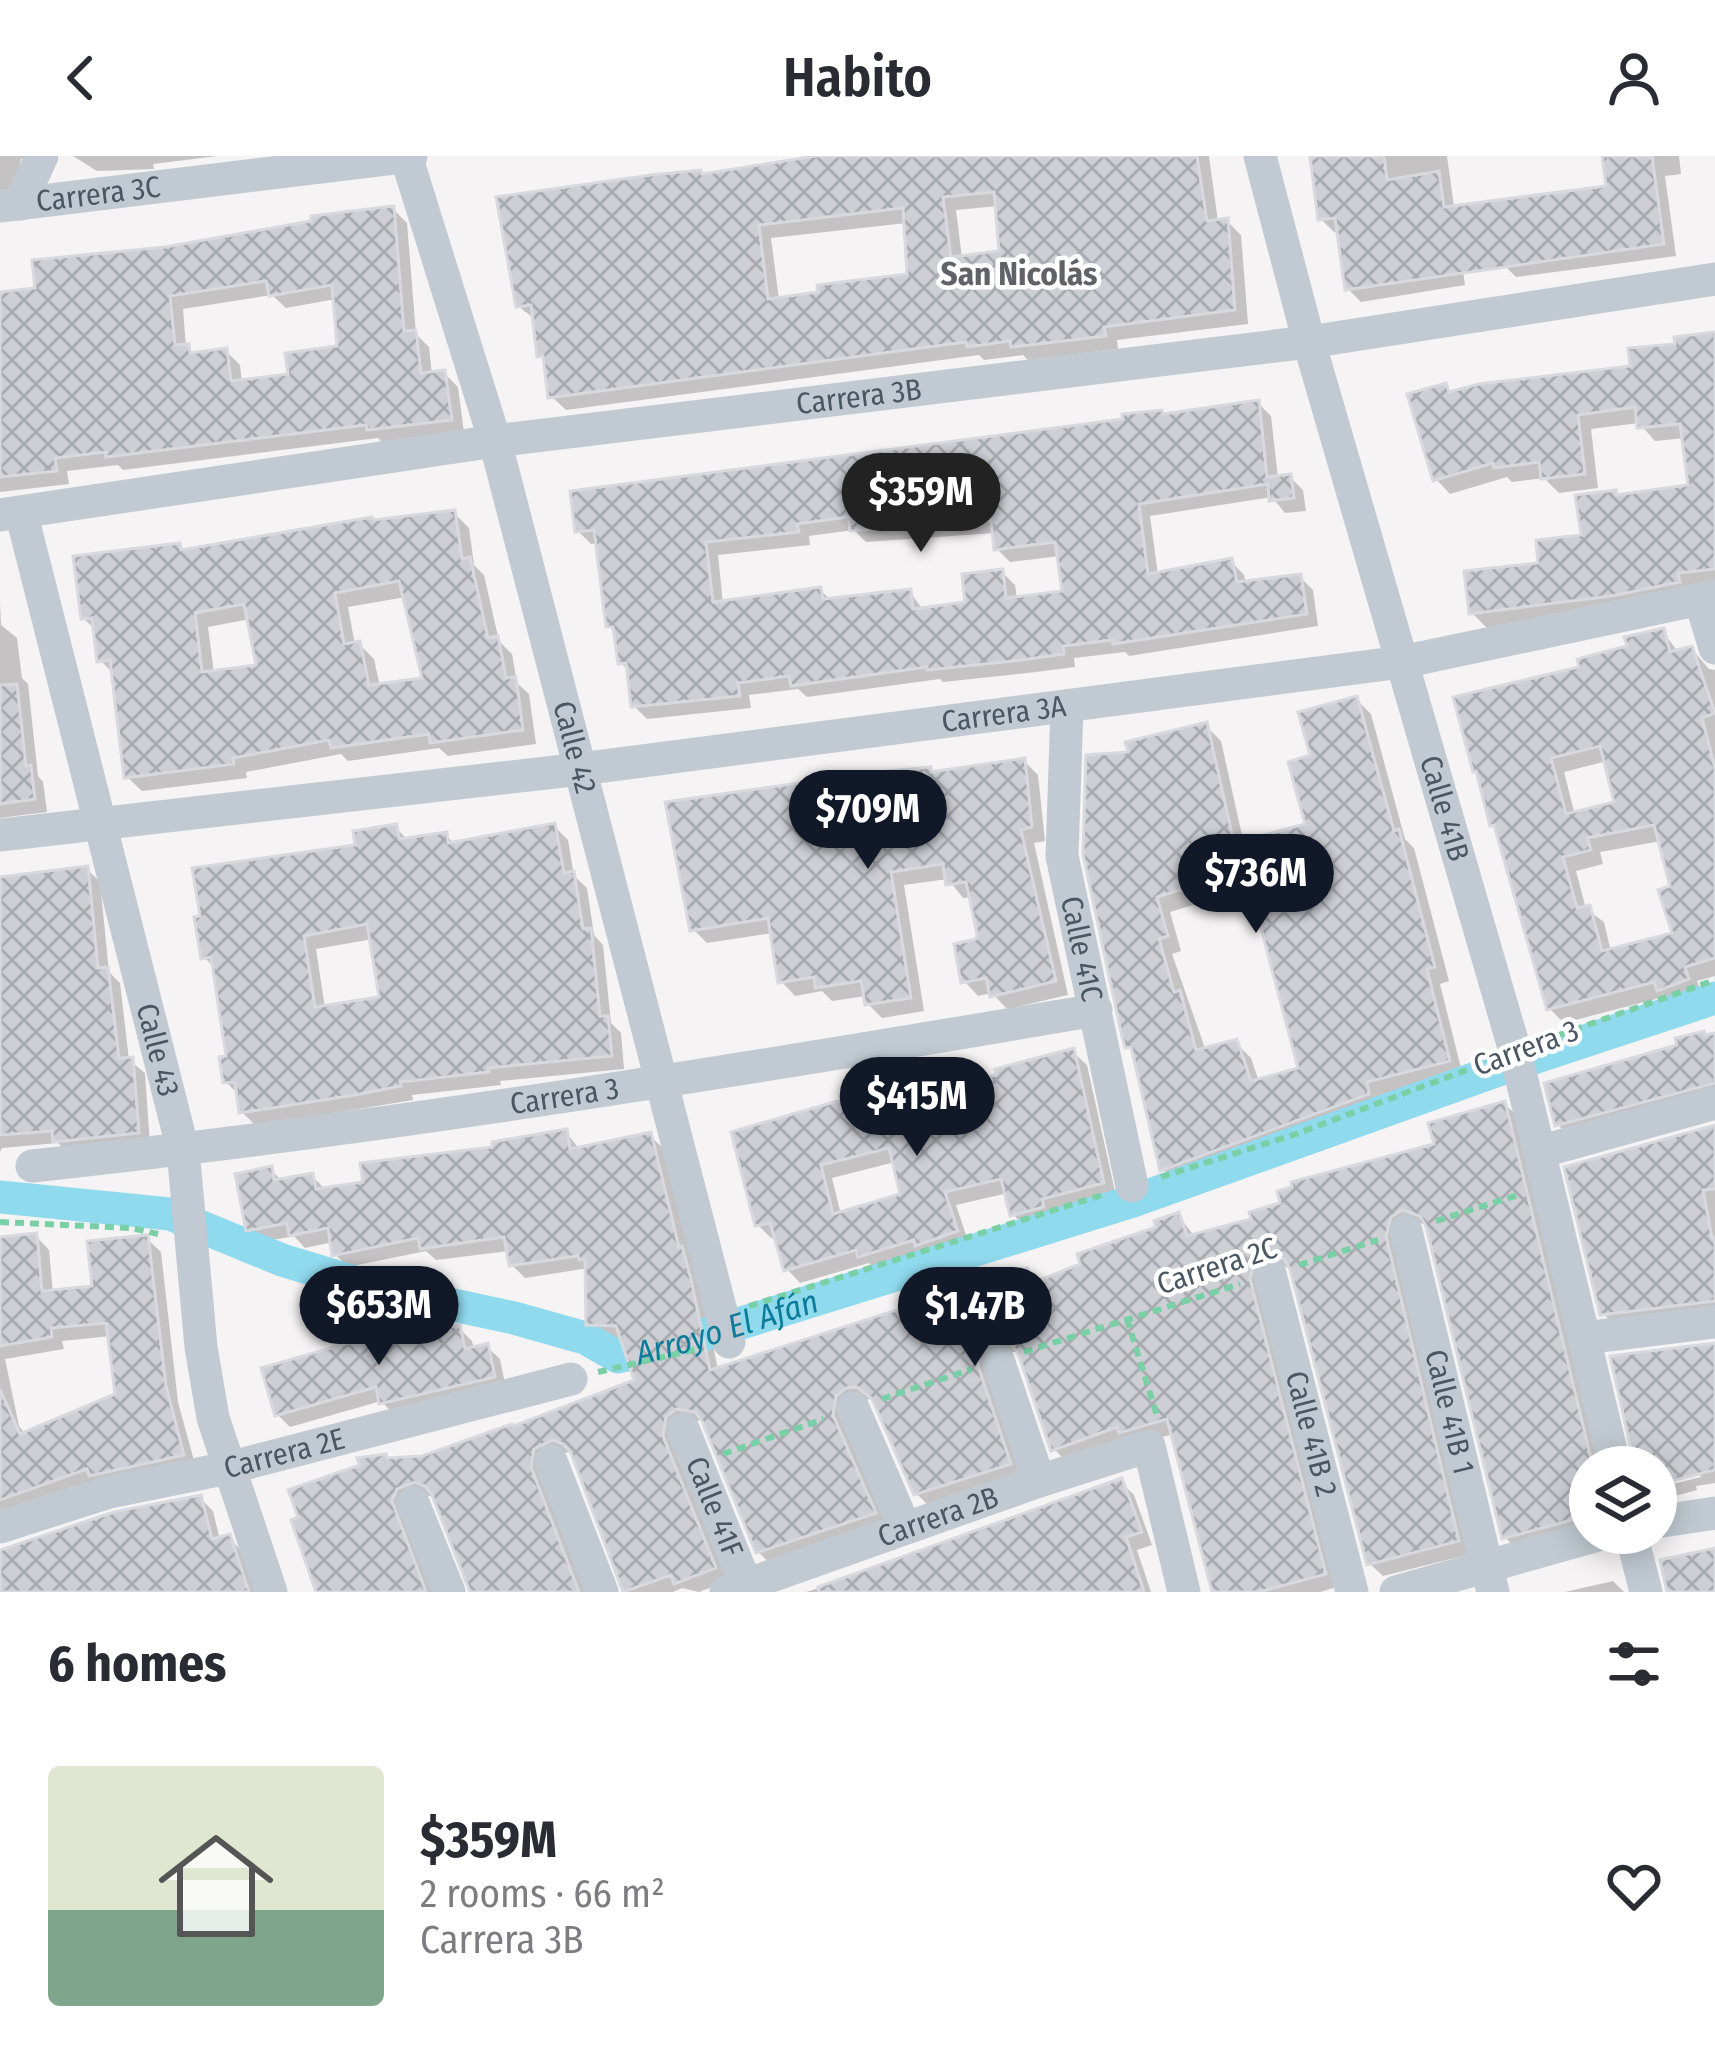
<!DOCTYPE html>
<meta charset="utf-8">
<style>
:root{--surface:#fff;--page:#f7f7f7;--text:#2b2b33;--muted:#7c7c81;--accent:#111827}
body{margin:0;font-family:"Fira Sans Condensed",sans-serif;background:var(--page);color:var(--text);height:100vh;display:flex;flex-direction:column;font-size:45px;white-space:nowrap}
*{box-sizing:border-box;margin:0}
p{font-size:39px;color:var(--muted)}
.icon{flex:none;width:66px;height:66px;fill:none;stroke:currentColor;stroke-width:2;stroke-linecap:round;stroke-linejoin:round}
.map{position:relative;height:1436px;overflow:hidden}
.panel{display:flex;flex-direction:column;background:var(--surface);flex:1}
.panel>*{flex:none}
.fabs{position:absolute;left:1569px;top:1290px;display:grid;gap:24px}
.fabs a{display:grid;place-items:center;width:108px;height:108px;border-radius:50%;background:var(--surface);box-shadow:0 6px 30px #0003;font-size:60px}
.price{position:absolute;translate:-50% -102px;padding:0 27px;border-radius:42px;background:var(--accent);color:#fff;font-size:39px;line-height:78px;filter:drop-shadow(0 3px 6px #0008)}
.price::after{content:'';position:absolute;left:50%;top:72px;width:36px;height:27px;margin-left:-18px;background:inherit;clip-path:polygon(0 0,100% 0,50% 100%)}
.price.active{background:#222;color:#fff}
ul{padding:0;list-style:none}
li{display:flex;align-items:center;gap:36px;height:300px;padding:0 48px}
li span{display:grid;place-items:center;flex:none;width:336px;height:240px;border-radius:12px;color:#555}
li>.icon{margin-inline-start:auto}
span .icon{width:144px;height:144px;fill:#fffc;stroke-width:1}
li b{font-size:51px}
h2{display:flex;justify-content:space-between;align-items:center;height:144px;padding:0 48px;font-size:51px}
header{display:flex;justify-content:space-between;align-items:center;height:156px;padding:0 48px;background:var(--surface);font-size:54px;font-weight:600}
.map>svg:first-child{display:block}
.shadow{fill:#0003;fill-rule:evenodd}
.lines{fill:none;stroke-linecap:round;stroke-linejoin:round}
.canal{stroke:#90daee;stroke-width:33}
.building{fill:url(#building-cross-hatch);stroke:#d7d9de;stroke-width:3;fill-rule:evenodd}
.path{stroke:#7ad0a6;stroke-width:6;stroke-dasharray:9 6;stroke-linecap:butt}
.minor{stroke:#c1cad2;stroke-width:33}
.labels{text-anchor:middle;stroke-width:9;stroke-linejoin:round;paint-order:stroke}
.street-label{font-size:30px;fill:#4a5661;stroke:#fff}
.neighbourhood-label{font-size:33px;font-weight:bold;fill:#5f6368;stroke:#fff}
.water-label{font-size:33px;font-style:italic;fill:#0c7c9b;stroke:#fff}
</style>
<header><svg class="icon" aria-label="back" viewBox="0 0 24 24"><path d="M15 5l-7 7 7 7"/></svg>Habito<svg class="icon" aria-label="person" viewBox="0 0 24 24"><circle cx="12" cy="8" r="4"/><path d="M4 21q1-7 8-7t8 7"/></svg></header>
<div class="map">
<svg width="1715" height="1436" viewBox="0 0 1715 1436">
<defs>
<pattern id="building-cross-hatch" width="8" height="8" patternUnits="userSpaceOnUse" patternTransform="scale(3)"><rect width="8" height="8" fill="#cdcfd5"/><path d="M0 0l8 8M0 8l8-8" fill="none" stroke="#a8abb0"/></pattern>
</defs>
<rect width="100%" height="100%" fill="#f5f3f3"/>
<!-- shadow -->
<g class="shadow">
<path d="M0,0h45l-24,3 -7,37 -14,-3z"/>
<path d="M73,0h145l-65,8 1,5 -57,2z"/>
<path d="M828,0h381l9,66 9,-1 14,14 7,89 -131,16 1,9 -90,11 -5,-5 -39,5 -5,-5 -413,55 -15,-14 -15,-76 -18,-14 134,-128 102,-8zM998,50l4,47 -40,5 -6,-48zM907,67l4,53 -132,24 -8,-62z"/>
<path d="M1312,0h135l18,129 -104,17 -14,-14 -7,-57 -6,1 -13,-13z"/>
<path d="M1605,0h74l2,18 -16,2 11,80 -160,21 -13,-13 106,-75z"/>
<path d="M393,53l14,14 9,111 13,13 3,28 12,-2 14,14 6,46 -81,10 -5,-5 -255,32 -5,-5 -51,6 2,13 -69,8v-172l38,-30 128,-40zM272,139l14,13 50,-9 5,50 -50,28 -49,6 -2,-18 -14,-14 -30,4 -10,-8 -3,-38z"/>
<path d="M1715,179v250l-228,43 -15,-15 113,-76 30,-44 4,5 72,-11 -6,-49 -30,3 -16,-18 -48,6 7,59 -39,5 -15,-15 -32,4 -5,-5 -57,17 -14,-15 10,-93 8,8 179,-26 45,-21z"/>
<path d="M1258,247l13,13 7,62 12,-1 13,13 3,21 -21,2 -13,-16 -122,19 8,59 73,-14 13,14 2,9 54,-7 13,13 5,36 -189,30 -4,-4 -51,6 1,9 -39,5 -93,10 -3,-3 -133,18 -9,-8 -49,6 2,13 -104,11 -13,-13 -4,-34 -9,-9 -4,-29 -8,-8 -10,-83 -8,1 -14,-14 588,-114zM854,374l12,12 129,-9 2,16 13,13 50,-6 5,37 -48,6 -2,-14 -13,-13 -33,33 -46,5 -13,-18 -78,9 -12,-11 -97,14 -5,-49 92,-10 -1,-9z"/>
<path d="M454,357l15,15 5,37 10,10 15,66 13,13 5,29 12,11 7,50 -88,12 -9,-8 -91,13 -7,-7 -95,18 1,6 -105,13 -15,-14 -12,-102 -15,-15 -4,-30 -13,-12 96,-71 6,6zM406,441l19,84 -45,6 -6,-28 -15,-15 -4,1 -7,-38zM250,463l9,48 -45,6 -6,-46z"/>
<path d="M0,446l1,23 16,13 5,40 6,6 10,92 5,6 4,30 -47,6z"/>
<path d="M1663,476l16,21 13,-4 17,20 6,1v306l-18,5 5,13 -28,10 -7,-8 -103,27 -15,-15 -51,-179 -5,-5 -12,-48 -6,-5 108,-101zM1607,605l11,43 -43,11 -11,-43zM1661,685l13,47 2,47 -65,17 -7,-30 -18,-13 -10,-38 27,-7 -3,-12z"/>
<path d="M1356,543l15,15 34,125 9,9 35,133 -9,3 23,92 -82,20 2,13 -205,76 -15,-16 -27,-115 -8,-7 3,-292 75,-29 15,15 23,103 65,-18 4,-68zM1247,733l7,24 8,8 39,149 -42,12 -8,-24 -15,-15 -30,8 -34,-97 9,-3 -11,-39z"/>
<path d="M1024,605l14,14 7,66 -11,2 34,152 -61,14 -15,-16 -14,3 -14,-15 15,-40 -7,-44 -9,1 -15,-19 -44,6 20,126 -42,7 -14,-14 -2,-8 -34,5 -10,-10 -27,5 -14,-15 -8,-48 -66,10 -14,-14 236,-159 5,5z"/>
<path d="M554,670l14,14 6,36 13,12 7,47 9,10 8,78 10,10 3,36 -124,12 1,4 -89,10 1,5 -157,26 -14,-14 -2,-16 -14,-14 3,-23 -13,-90 -12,-12 154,-109 38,-20 13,13 37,-6 9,10zM373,783l9,60 -57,9 -9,-59z"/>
<path d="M87,713l13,13 9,90 11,11 9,77 16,13 5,72 -81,9 -11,-11 -56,5 -2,4v-274z"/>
<path d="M1715,880v61l-145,40 -13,-13z"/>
<path d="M1073,896l14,13 29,131 -63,16 2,8 -29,8 -13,-14 -5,-21 -52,12 13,39 -38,13 -4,-4 -53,15 -5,-5 -69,20 -13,-14 -9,-32 -7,1 -13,-13 113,-121 51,-7 78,-20zM895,1006l9,34 -63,19 -9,-37z"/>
<path d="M1505,948l13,13 84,350h-12v64l-72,20 -13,-14 -76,-311 -12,-4 54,332 -88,22 -14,-13 -76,-294 -13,-4 57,322 -17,5h-105l-41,-158 -107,28 -13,-13 -34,-97h-14l16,125 -93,29 -13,-13 -44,-94 -12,1 26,126 -114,39 -14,-13 -51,-127 -7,-5 -20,8 47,153 -28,11 -17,-4 -9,4h-48l-54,-140 -15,2 31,138h-116l-34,-95 -17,-2 12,97h-116l73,-131 34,-2 215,-78 -15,-43 -21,-1 -13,-13v-56l-64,10 -13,-13 -3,-14 -73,9 -10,-9 -78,16 -13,-13 -2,-12 -28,6 -11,-12 -32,6 -14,-13 23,-59 11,11 30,-5 15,15 40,-6 199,-53 14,18 70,-14 14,13 39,146 15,75 308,-98 12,12 121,-55 19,-14 17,22 59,-16 184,-74z"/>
<path d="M1715,972v187l-99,12 -13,-14z"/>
<path d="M36,1080l13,14 4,43 42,-4 52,-50 14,13 17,150 18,66 -196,50v-258zM111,1180l7,60 -92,39 -7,-9 -14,-67 59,-10 -2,-8z"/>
<path d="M422,1168l9,9 28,-5 13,13 2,9 13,-3 13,12 6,30 -111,26 -14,-14 -91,26 -12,-12z"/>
<path d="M1715,1190v137l-19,3 1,4 -41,11v-13l45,-11 -2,-6 -43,11v-15h-18z"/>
<path d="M1121,1326l13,13 18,50 -15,5 14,42h-345l114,-36z"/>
<path d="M200,1342l13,13 7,29 9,-2 13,13 15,41h-257v-37z"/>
<path d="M1613,1425l11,11h-59z"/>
</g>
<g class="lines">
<!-- canal -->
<path class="canal" id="s1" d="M0,1041l170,17 112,46 92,28 140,30 71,20 33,19 56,-13 459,-143 385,-138 197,-65"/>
</g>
<!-- building -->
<g class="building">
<path d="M816,0h381l10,65 21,-3 7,92 -131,17 2,9 -43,5 -52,6 -1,-6 -43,6 -1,-5 -418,56 -5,-42 -6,1 -6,-52 -15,2 -20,-110 155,-22 50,-5 1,4zM994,36l5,59 -48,6 -8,-60zM903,52l4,66 -90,11 1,7 -50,7 -9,-74z"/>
<path d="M1310,0h74l3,24 52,-9 5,36 162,-21 -4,-30h50l12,88 -319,46 -10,-72 -17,2z"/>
<path d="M394,50l10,125 12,-1 5,43 24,-3 7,50 -85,10 -1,-5 -260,32v-5l-51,6 2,13 -57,6v-185l35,-4 -3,-28 133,-13 146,-26v-5zM266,125l3,15 63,-11 5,61 -52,7 3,21 -57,7 -4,-33 -37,5 -1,-9 -14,1 -5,-49z"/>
<path d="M1715,176v237l-37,4 2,9 -69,14 -142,18 -5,-43 74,-8 -2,-23 45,-5 -6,-40 41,-5v5l72,-10 -8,-61 -43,4 -2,-21 -57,8 7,59 -44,5 -2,-17 -45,6 -1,-5 -60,18 -26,-87 39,-11 3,9 30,-8 151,-18 -2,-18 47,-4 -1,-7z"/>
<path d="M1259,244l8,77 24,-3 3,24 -25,3 -1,-17 -129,20 9,70 84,-16 5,24 64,-8 6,40 -194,30 -1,-4 -49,6 1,8 -42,6 -95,10v-3l-136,19 -2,-10 -51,7 2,13 -109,11 -5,-44 -8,1 -5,-37h-7l-12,-97 -19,2 -5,-41 553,-72 -1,-5 40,-4 1,4zM848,361l2,14 141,-11 3,30 61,-8 7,49 -56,7 -3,-29 -41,5 3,28 -52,7 -2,-20 -88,10 -2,-12 -108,15 -7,-60 93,-10 -2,-8z"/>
<path d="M455,354l7,49 8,-2 18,81 10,-2 8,42 10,-1 7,53 -93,13 -1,-9 -98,14 -2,-8 -96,18 1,6 -110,14 -14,-118 -13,2 -5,-44 -11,1 -8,-63 107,-13 1,7 191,-33 1,3zM399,425l23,97 -53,7 -9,-44 -16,3 -9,-51zM244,448l12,61 -54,7 -7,-59z"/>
<path d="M1664,472l6,24 22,-6 23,67 -13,5 13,50v190l-30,9 4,12 -32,12 -3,-9 -107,28 -53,-185 -4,1 -14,-55 -3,1 -20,-75 126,-30 -2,-8 50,-13 -3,-9zM1600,590l14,56 -48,12 -15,-56zM1654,669l16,61 -12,4 14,43 -70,18 -12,-46 -13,3 -14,-51 28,-7 -4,-12z"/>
<path d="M17,528l9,82 5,-1 4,34 -35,5v-119z"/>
<path d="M1357,540l37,135 5,-2 36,138 -8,2 23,92 -83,21 2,12 -209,77 -29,-124 -6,1 -4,-16 -38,-178 3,-99 42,-3 -3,-10 82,-20 27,121 71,-19 -17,-62 22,-7 -12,-43zM1239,716l12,42 6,-1 41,155 -47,13 -14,-42 -41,11 -16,-60 -6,2 -15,-53 9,-3 -11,-39z"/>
<path d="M1025,602l7,69 -11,3 35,151 -66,16 -4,-19 -25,5 -7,-39 22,-5 1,-5 -11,-52 -20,3 -3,-21 -52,8 20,126 -46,7 -4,-24 -46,7 -1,-11 -36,6 -10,-65 -78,13 -25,-129 213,-30 53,-5v5z"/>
<path d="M555,667l9,50 10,-2 9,58 8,-1 9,88h8l4,40 -124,12 1,4 -89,10 1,4 -46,9 -116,18 -4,-31 -12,1 -4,-26 7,-1 -15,-99 -10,2 -7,-42 6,-1 -8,-48 163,-23 -2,-14 44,-7 2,15 48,-7 1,11zM367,768l12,73 -64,10 -11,-71z"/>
<path d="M88,710l10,102 10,-1 11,91 14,-1 6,76 -86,9 -1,-11 -52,4v-258z"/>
<path d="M1704,875l1,4 10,-2v50l-160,43 -11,-43 133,-38 -2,-7z"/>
<path d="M1074,892l30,135 -62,16 2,8 -34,9 -9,-37 -56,13 13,39 -43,15 -1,-6 -56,17 -2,-7 -72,21 -14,-48 -15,3 -24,-94 103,-30 33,-6 2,5 49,-12 2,5 76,-19 -1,-6zM889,992l11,46 -67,20 -12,-49z"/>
<path d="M1505,945l88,366h-3v48l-88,24 -76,-313 -6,-10 -18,-6 -11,7 -5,19 73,305 -92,24 -77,-296 -6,-10 -18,-5 -11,6 -5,19 76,295 -67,18h-47l-45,-173 -48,14 -2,-6 -66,24 -33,-98 -7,-9 -10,-5 -19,8 -4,19 33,98 -97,31 -42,-96 -15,-12 -11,1 -10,8 -3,19 43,98 -120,40 -54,-132 -7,-9 -19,-3 -10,8 -3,19 53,132 -42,16 -3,-9 -48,17 -52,-139 -8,-9 -10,-4 -19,9 -3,18 48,125h-109l-38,-97 -7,-9 -10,-4 -18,7 -5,12 34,91h-110l-25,-72 7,-3 -10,-27 72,-25 -3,-7 29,-4 1,4 35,-2 90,-32 2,2 120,-46 -18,-54 -30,-1 -1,-66 -6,1 -1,-4 -69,10 -5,-29 -84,12 -2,-11 -86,18 -4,-28 -39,8 -2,-13 -41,8 -11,-57 37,-8 2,14 39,-7 3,16 47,-7 -3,-19 132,-16v-5l75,-13 3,20 81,-17 28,115 3,-1 9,33 19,91 317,-102 5,15 48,-19 -3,-10 79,-27 -2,-6 25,-9 8,24 64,-17 -2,-7 31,-9 -3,-12 15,-4 -1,-5 143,-38 -6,-21z"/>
<path d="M1715,969v64l-12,1 9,48 3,-1v64l-115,14 -36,-148z"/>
<path d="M37,1077l5,58 50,-5 -5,-45 61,-6 18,151 18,69 -95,21 -2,-7 -87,31v-111l20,45 95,-40 -9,-71 -55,5 1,9 -52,9v-109z"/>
<path d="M423,1165l2,11 35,-7 5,24 23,-6 7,34 -116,27 -3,-17 -101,29 -14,-48 105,-30 -1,-6z"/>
<path d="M1715,1187v127l-59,15v-18h-21l-25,-111z"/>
<path d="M1122,1322l20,54 -16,5 18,55h-325l-1,-5z"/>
<path d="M201,1339l11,44 18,-5 19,58h-249v-42l114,-38z"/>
<path d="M1715,1392v44h-48l-7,-32z"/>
</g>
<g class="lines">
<!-- path -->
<g class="path">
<path d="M1545,884l170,-60"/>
<path d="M1161,1021l135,-43 192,-72"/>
<path d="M1436,1065l85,-27"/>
<path d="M0,1066l131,6 27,6"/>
<path d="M1299,1109l79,-25"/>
<path d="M749,1150l353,-111"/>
<path d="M1127,1163l31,100"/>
<path d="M1024,1196l216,-68"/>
<path d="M598,1216l104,-24"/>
<path d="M882,1243l90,-30"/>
<path d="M723,1298l101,-35"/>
</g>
<!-- minor -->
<g class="minor">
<path id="s2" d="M406,0l89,285 234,901"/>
<path id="s3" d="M1260,0l49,186 206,709 100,416"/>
<path d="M20,48l22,-48"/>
<path id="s4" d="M0,50l411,-50"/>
<path id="s5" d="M21,356l162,638 18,197 12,71 58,174"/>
<path id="s6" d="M0,359l495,-74 814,-99 406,-63"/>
<path d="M1700,443l15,49"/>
<path id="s7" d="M1067,552l-5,148 70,330"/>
<path id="s8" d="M0,679l581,-66 821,-107 313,-66"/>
<path d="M1539,996l176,-49"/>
<path id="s9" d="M32,1010c357,-38 710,-96 1064,-156"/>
<path id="s10" d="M1406,1075l87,361"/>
<path id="s11" d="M1270,1118l82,318"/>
<path d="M1584,1182l131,-16"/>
<path d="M998,1204l41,121"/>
<path d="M853,1252l52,120"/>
<path id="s12" d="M683,1273l63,156"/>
<path d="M551,1305l51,131"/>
<path d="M413,1347l36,89"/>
<path d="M1656,1366l59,-9"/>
<path id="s13" d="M0,1371l109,-35 119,-24 343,-89"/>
<path d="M1631,1377l15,59"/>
<path id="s14" d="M726,1436l313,-111 110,-35 35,146"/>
<path d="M1396,1436l209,-59"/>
</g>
</g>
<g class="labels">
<!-- street labels -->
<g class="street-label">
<text dy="10" stroke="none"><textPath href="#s4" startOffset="99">Carrera 3C</textPath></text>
<text dy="10" stroke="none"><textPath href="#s6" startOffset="867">Carrera 3B</textPath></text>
<text dy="10" stroke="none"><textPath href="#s8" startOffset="1011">Carrera 3A</textPath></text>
<text dy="10" stroke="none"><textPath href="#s2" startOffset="615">Calle 42</textPath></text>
<text dy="10" stroke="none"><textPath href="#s3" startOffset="678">Calle 41B</textPath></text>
<text dy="10" stroke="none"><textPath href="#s7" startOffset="243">Calle 41C</textPath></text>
<text transform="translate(1526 892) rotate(-20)" y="10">Carrera 3</text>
<text dy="10" stroke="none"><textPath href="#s5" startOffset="555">Calle 43</textPath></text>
<text dy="10" stroke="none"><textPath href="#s9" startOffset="537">Carrera 3</textPath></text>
<text transform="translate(1217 1110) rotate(-18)" y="10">Carrera 2C</text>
<text dy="10" stroke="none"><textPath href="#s10" startOffset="186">Calle 41B 1</textPath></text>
<text dy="10" stroke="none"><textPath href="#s11" startOffset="165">Calle 41B 2</textPath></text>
<text dy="10" stroke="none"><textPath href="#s13" startOffset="294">Carrera 2E</textPath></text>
<text dy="10" stroke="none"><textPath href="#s12" startOffset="84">Calle 41F</textPath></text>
<text dy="10" stroke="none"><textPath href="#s14" startOffset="225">Carrera 2B</textPath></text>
</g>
<!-- neighbourhood labels -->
<g class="neighbourhood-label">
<text x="1019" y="129">San Nicolás</text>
</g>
<!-- water labels -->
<g class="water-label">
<text dy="12" stroke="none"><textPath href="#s1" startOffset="756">Arroyo El Afán</textPath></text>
</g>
</g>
</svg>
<div class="fabs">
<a><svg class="icon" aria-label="layers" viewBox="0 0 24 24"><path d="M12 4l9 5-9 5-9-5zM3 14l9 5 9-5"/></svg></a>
</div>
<b class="price active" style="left:921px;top:399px">$359M</b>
<b class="price" style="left:868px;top:716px">$709M</b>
<b class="price" style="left:1256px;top:780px">$736M</b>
<b class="price" style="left:917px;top:1003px">$415M</b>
<b class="price" style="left:379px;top:1212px">$653M</b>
<b class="price" style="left:975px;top:1213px">$1.47B</b>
</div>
<section class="panel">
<h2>6 homes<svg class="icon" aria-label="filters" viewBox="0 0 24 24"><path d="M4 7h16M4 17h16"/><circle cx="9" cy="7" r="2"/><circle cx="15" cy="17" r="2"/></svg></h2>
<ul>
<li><span style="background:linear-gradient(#dfe7d0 60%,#7fa58c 0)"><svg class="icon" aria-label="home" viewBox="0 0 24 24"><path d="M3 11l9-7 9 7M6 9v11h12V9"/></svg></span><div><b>$359M</b><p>2 rooms · 66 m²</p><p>Carrera 3B</p></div><svg class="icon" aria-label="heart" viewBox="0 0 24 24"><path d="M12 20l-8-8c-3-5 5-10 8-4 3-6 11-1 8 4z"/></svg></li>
</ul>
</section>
